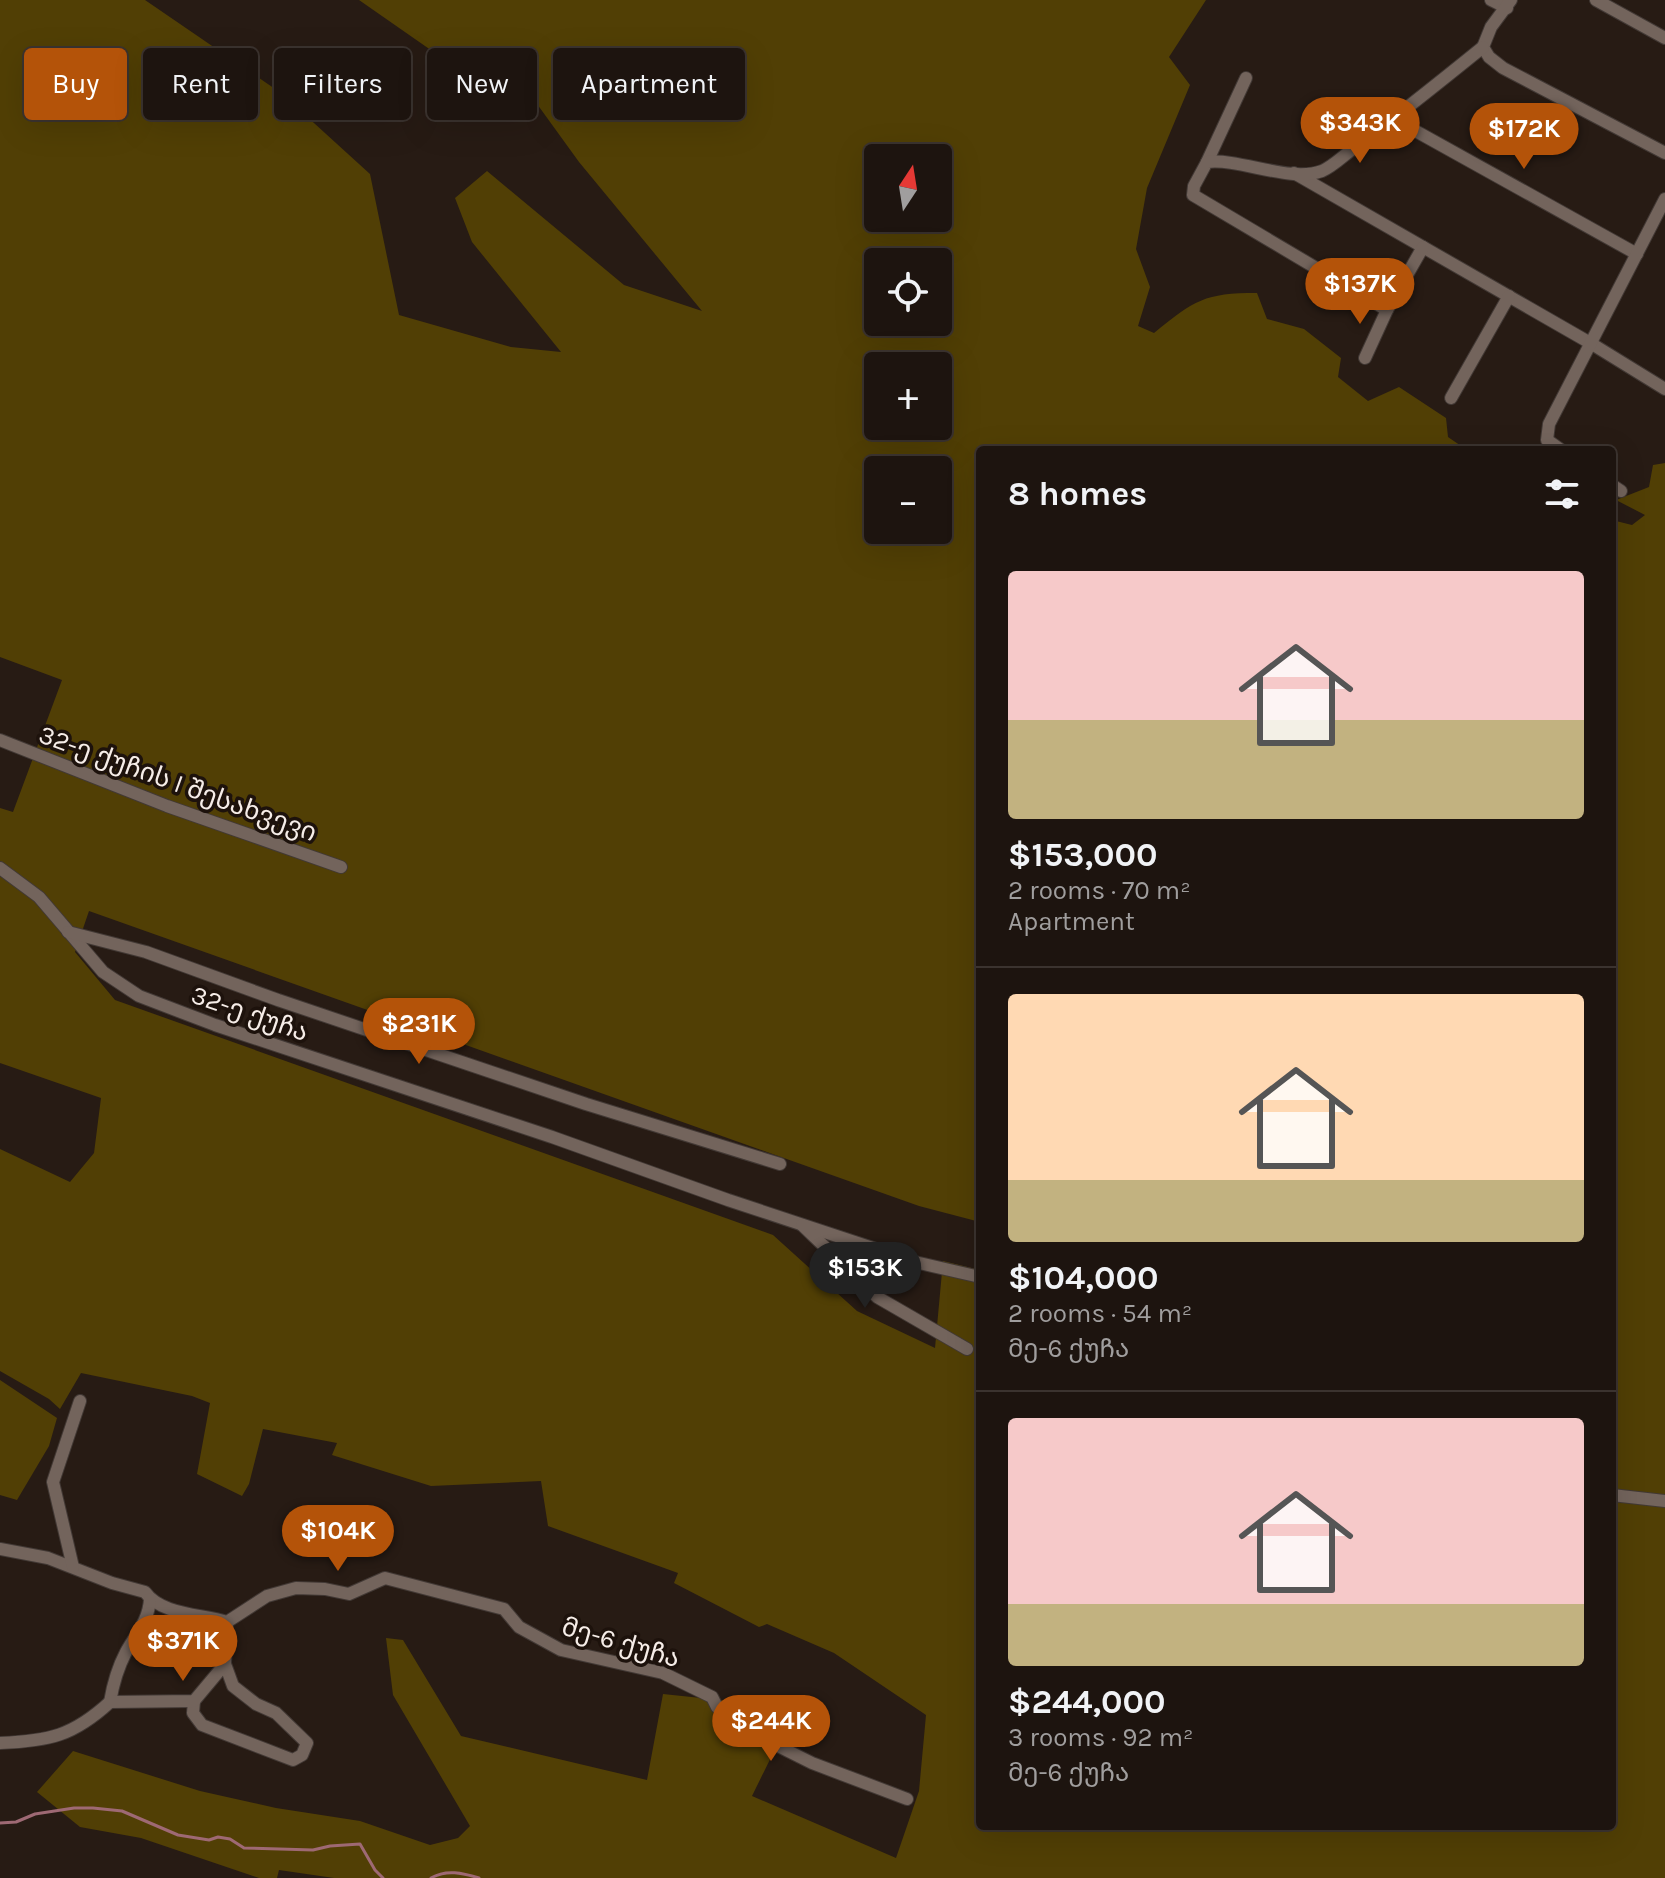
<!DOCTYPE html>
<meta charset="utf-8">
<style>
:root{--surface:#1d140f;--page:#251d18;--text:#f1f3f6;--muted:#a09e9e;--line:#3b332f;--accent:#b45309}
body{margin:0;font-family:Karla,"Noto Sans Georgian",sans-serif;background:var(--page);color:var(--text);height:100vh;display:flex;flex-direction:column;font-size:30px;white-space:nowrap}
*{box-sizing:border-box;margin:0}
p{font-size:26px;color:var(--muted)}
.icon{flex:none;width:44px;height:44px;fill:none;stroke:currentColor;stroke-width:2;stroke-linecap:round;stroke-linejoin:round}
.map{position:relative;flex:1;overflow:hidden}
.drawer{position:absolute;left:976px;top:446px;width:640px;height:1384px;display:flex;flex-direction:column;background:var(--surface);border-radius:8px;box-shadow:0 8px 32px #0002,0 0 0 2px var(--line)}
.drawer>*{flex:none}
.hud{position:absolute;left:24px;top:48px;width:760px;height:72px;display:flex;gap:16px}
.needle{width:52px;rotate:12deg}
.fabs{position:absolute;left:864px;top:144px;display:grid;gap:16px}
.fabs a{display:grid;place-items:center;width:88px;height:88px;border-radius:8px;background:var(--surface);box-shadow:0 8px 32px #0002,0 0 0 2px var(--line);font-size:40px}
.price{position:absolute;translate:-50% -68px;padding:0 18px;border-radius:28px;background:var(--accent);color:#fff;font-size:26px;line-height:52px;filter:drop-shadow(0 2px 4px #0008)}
.price::after{content:'';position:absolute;left:50%;top:48px;width:24px;height:18px;margin-left:-12px;background:inherit;clip-path:polygon(0 0,100% 0,50% 100%)}
.price.on{background:#222;color:#fff}
ul{padding:0;list-style:none}
li{display:grid;align-content:center;gap:16px;height:424px;padding:0 32px}
li+li{border-top:2px solid var(--line)}
li span{display:grid;place-items:center;height:248px;border-radius:8px;color:#555}
li>.icon{margin-inline-start:auto}
span .icon{width:144px;height:144px;fill:#fffc;stroke-width:1}
li b{font-size:34px}
h2{display:flex;justify-content:space-between;align-items:center;height:96px;padding:0 32px;font-size:34px}
.chip{padding:0 28px;border-radius:8px;background:var(--surface);box-shadow:0 8px 32px #0002,0 0 0 2px var(--line);font-size:28px;line-height:72px}
.chip.on{background:var(--accent);color:#fff}
.map>svg:first-child{display:block}
.green{fill:#513f05;fill-rule:evenodd}
.lines{fill:none;stroke-linecap:round;stroke-linejoin:round}
.stream{stroke:#9e6974;stroke-width:3}
.minor-casing{stroke:#423935;stroke-width:14}
.minor{stroke:#73645c;stroke-width:12}
.labels{text-anchor:middle;stroke-width:7;stroke-linejoin:round;paint-order:stroke}
.street-label{font-size:26px;fill:#f6ede8;stroke:#1d120c}
</style>
<div class="map">
<svg width="1665" height="1878" viewBox="0 0 1665 1878">
<rect width="100%" height="100%" fill="#271b14"/>
<!-- green -->
<g class="green">
<path d="M0,0h145l136,93 89,81 29,141 112,32 50,5 -89,-110 -17,-44 32,-27 137,114 78,26 -123,-149 -55,-76 -66,-17 -99,-69h847l-37,57 21,28 -43,103 -11,61 14,38 -12,39 16,7c41,-33 50,-40 103,-40l10,26 37,10 37,29 -3,19 30,24 31,-14 47,31 2,19 19,13h-487v772l-61,-16 -830,-295 -14,41 40,48 658,235 84,76 78,37 8,-87 37,9v556h632v-1306l20,5 13,-10 -29,-15 33,-13 4,-22 12,-2v1415h-1331l-55,-8 -2,8h-18l-118,-40 -61,-11 -43,-35 36,-41 127,40 76,17 84,13 70,24 28,-7 12,-12 -77,-131 -7,-57 17,2 58,96 186,44 16,-86 76,8 43,33 -30,61 144,62 23,-67 7,-76 -92,-62 -67,-29 -8,3 -85,-44 4,-10 -130,-47 -7,-45 -110,5 -99,-31 5,-12 -74,-14 -14,55 -7,12 -45,-22 13,-71 -18,-7 -111,-23 -21,36 -11,-10 -49,-28v-222l70,33 24,-29 7,-55 -101,-35v-255l13,4 49,-132 -62,-23zM878,158h60v60h-60zM878,262h60v60h-60zM878,366h60v60h-60zM878,470h60v60h-60z"/>
<path d="M0,1380l57,38 -8,28 -32,54 -17,-5z"/>
</g>
<g class="lines">
<!-- stream -->
<g class="stream">
<path d="M0,1823l16,-1 19,-8 39,-6h19l29,3 56,24 31,5 9,-3 12,2 14,9 69,2 17,-4 30,-2 15,26 8,8"/>
<path d="M431,1878c15,-9 32,-5 48,0"/>
</g>
<!-- minor casing -->
<g class="minor-casing">
<g id="minor">
<path d="M1491,0l16,8"/>
<path d="M1511,0l-20,27 -8,20 6,10 14,11 162,85"/>
<path d="M1596,0l69,38"/>
<path d="M1394,119l243,135"/>
<path d="M1207,162l39,-84"/>
<path d="M1294,173l298,171 73,45"/>
<path d="M1387,310l-194,-115 1,-9 13,-24c34,-4 82,21 115,9 12,-5 24,-18 35,-25 43,-32 84,-65 126,-99"/>
<path d="M1365,358l22,-48 36,-63"/>
<path d="M1451,398l58,-102"/>
<path d="M1561,450l-14,-10 2,-16 116,-225"/>
<path d="M1612,485l9,6"/>
<path d="M0,740l167,66 174,61"/>
<path d="M0,868l39,29 64,75 36,24 76,29 337,112 176,63 187,62 65,15"/>
<path d="M68,932l78,20 132,48 308,104 194,60"/>
<path d="M802,1225l75,72 90,52"/>
<path d="M1612,1495l53,6"/>
<path d="M0,1549l48,9 64,25 33,9c16,23 57,22 82,30l40,-26 29,-8 29,1 24,5 36,-16 119,31 15,18 42,23 102,23 49,24 5,10 49,33 46,23 95,36"/>
<path d="M73,1567l-20,-85 27,-81"/>
<path d="M194,1701l-1,12 9,12 91,35 9,-5 5,-12 -31,-30 -20,-9 -23,-18 -8,-22"/>
<path d="M110,1702c3,-18 7,-33 16,-50 10,-18 23,-32 24,-53"/>
<path d="M0,1743c49,-2 73,-7 110,-41l84,-1 31,-37 2,-42"/>
</g>
</g>
<!-- minor -->
<use href="#minor" class="minor"/>
</g>
<g class="labels">
<!-- street labels -->
<g class="street-label">
<text transform="translate(178 783) rotate(20)" y="9">32-ე ქუჩის I შესახვევი</text>
<text transform="translate(250 1013) rotate(19)" y="9">32-ე ქუჩა</text>
<text transform="translate(621 1642) rotate(16)" y="9">მე-6 ქუჩა</text>
</g>
</g>
</svg>
<div class="fabs">
<a><svg class="needle" viewBox="-14 -14 28 28"><path d="M0-13l5 13h-10z" fill="#e53935"/><path d="M0 13l5-13h-10z" fill="#a09e9e"/></svg></a>
<a><svg class="icon" aria-label="locate" viewBox="0 0 24 24"><circle cx="12" cy="12" r="6"/><path d="M12 2v4M12 18v4M2 12h4M18 12h4"/></svg></a>
<a>+</a>
<a>−</a>
</div>
<b class="price" style="left:1360px;top:165px">$343K</b>
<b class="price" style="left:1524px;top:171px">$172K</b>
<b class="price" style="left:1360px;top:326px">$137K</b>
<b class="price" style="left:419px;top:1066px">$231K</b>
<b class="price on" style="left:865px;top:1310px">$153K</b>
<b class="price" style="left:338px;top:1573px">$104K</b>
<b class="price" style="left:183px;top:1683px">$371K</b>
<b class="price" style="left:771px;top:1763px">$244K</b>
<div class="hud">
<a class="chip on">Buy</a>
<a class="chip">Rent</a>
<a class="chip">Filters</a>
<a class="chip">New</a>
<a class="chip">Apartment</a>
</div>
<section class="drawer">
<h2>8 homes<svg class="icon" aria-label="filters" viewBox="0 0 24 24"><path d="M4 7h16M4 17h16"/><circle cx="9" cy="7" r="2"/><circle cx="15" cy="17" r="2"/></svg></h2>
<ul>
<li><span style="background:linear-gradient(#f6c9c9 60%,#c2b280 0)"><svg class="icon" aria-label="home" viewBox="0 0 24 24"><path d="M3 11l9-7 9 7M6 9v11h12V9"/></svg></span><div><b>$153,000</b><p>2 rooms · 70 m²</p><p>Apartment</p></div></li>
<li><span style="background:linear-gradient(#ffd9b3 75%,#c2b280 0)"><svg class="icon" aria-label="home" viewBox="0 0 24 24"><path d="M3 11l9-7 9 7M6 9v11h12V9"/></svg></span><div><b>$104,000</b><p>2 rooms · 54 m²</p><p>მე-6 ქუჩა</p></div></li>
<li><span style="background:linear-gradient(#f6c9c9 75%,#c2b280 0)"><svg class="icon" aria-label="home" viewBox="0 0 24 24"><path d="M3 11l9-7 9 7M6 9v11h12V9"/></svg></span><div><b>$244,000</b><p>3 rooms · 92 m²</p><p>მე-6 ქუჩა</p></div></li>
</ul>
</section>
</div>
